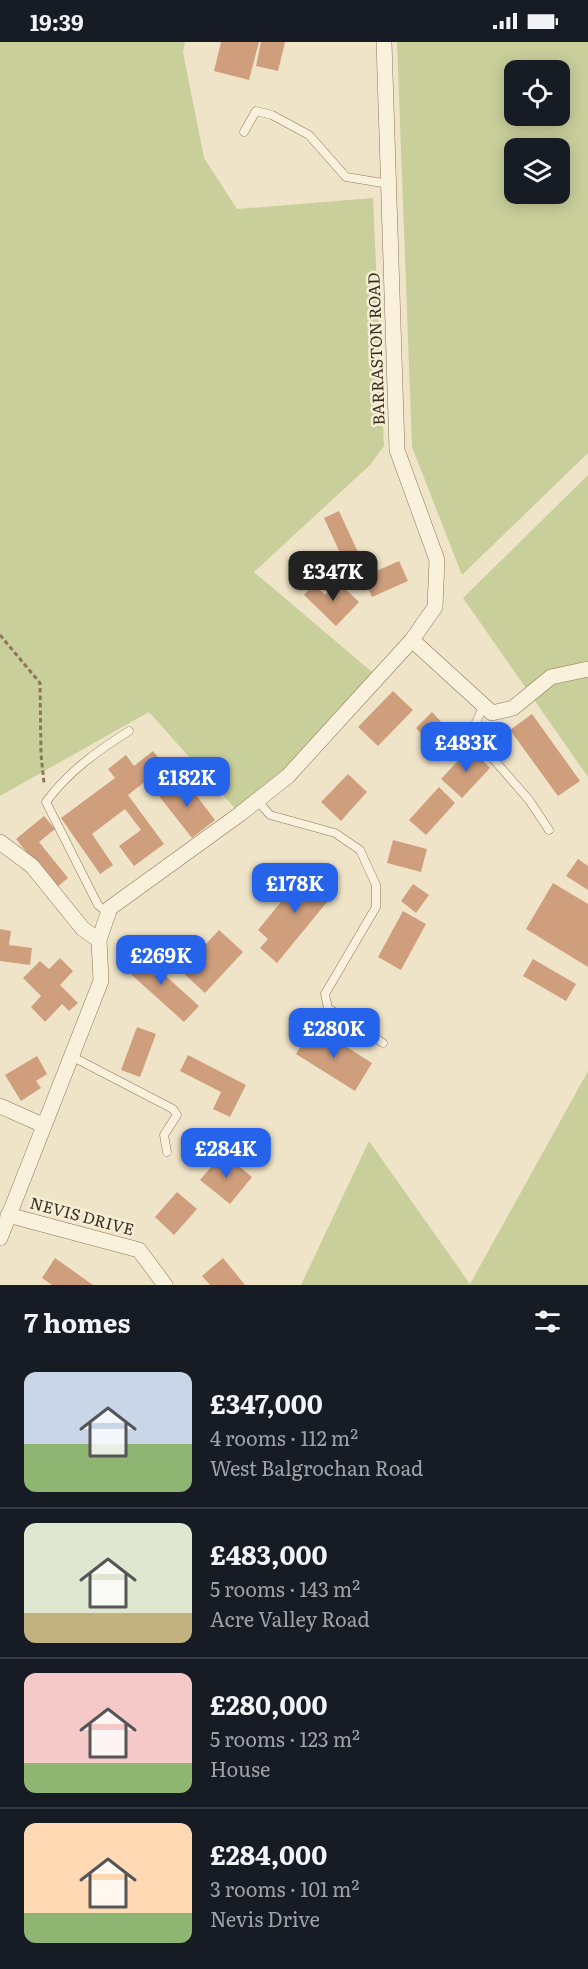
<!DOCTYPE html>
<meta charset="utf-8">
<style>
:root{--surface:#171b24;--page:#20242c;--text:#f1f3f6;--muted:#9ea1a6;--line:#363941;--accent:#2563eb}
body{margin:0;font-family:Literata,serif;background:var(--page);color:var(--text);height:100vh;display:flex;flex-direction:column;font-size:22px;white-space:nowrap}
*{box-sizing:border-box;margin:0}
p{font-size:20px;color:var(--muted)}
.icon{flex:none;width:33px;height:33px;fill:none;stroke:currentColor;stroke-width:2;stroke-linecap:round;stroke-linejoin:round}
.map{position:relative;height:1243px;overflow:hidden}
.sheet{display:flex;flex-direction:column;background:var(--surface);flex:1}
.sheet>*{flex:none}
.buttons{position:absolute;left:504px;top:18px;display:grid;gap:12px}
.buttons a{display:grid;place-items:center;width:66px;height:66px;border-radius:12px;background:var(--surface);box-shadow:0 3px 15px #0003;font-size:30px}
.price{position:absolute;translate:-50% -51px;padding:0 14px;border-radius:12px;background:var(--accent);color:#fff;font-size:20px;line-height:39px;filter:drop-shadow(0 2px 3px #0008)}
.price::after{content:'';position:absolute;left:50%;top:36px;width:18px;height:14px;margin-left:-9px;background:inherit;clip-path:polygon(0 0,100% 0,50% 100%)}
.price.selected{background:#222;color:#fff}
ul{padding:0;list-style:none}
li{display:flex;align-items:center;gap:18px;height:150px;padding:0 24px}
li+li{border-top:2px solid var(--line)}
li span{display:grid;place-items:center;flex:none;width:168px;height:120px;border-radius:12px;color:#555}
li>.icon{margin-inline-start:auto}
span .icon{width:72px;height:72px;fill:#fffc;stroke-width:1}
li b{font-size:26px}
h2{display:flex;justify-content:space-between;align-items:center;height:72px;padding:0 24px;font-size:26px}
.status{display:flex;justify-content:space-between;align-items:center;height:42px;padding:0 30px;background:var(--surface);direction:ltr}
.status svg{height:16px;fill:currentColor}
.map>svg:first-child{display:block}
.green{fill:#c9cf9b;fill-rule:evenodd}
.building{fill:#cf9f7d}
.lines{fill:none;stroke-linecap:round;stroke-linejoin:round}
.service-casing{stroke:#8d765c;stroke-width:9}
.minor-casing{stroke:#8d765c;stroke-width:16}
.path{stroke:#8d765c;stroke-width:3;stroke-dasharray:4.5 3;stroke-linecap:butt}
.service{stroke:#faf1dc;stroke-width:8}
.minor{stroke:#faf1dc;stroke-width:15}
.labels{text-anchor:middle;stroke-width:5;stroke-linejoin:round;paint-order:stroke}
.street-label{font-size:16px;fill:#3d2e20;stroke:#f7eed8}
</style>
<div class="status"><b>19:39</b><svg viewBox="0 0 49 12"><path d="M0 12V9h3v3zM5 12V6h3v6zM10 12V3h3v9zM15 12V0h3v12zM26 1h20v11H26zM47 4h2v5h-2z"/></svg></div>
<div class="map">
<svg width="588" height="1243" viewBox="0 0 588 1243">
<rect width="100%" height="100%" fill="#f0e4c8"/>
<!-- green -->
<g class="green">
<path d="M0,0h185l-2,10 21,106 33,51 136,-11 11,248 -14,19 -116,107 124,105 -138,137 -91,-102 -149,84z"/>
<path d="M397,0h191v411l-126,122 -50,-128zM560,28v46h-46v-46zM560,106v46h-46v-46z"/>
<path d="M588,433v302l-125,-179z"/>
<path d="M588,1029v214h-287l68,-144 101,143z"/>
</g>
<!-- building -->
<g class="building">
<path d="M221,0h38l-10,38 -35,-9z"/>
<path d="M261,0h24l-7,29 -22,-5z"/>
<path d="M339,469l23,50 -15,7 -23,-50z"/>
<path d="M399,519l9,20 -36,16 -9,-20z"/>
<path d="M338,540l21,20 -23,24 -32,-31 10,-11 11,11z"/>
<path d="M393,649l20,19 -35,36 -20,-19z"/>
<path d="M432,670l13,14 -16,16 -13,-14z"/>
<path d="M532,672l48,67 -22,15 -48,-66z"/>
<path d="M470,706l20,20 -28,30 -21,-19z"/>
<path d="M153,709l12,15 -37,29 36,49 -30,22 -15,-20 22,-16 -16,-21 -33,25 21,31 -13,9 -39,-56 54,-40 -7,-9 18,-14 8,11z"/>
<path d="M348,732l19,18 -26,29 -20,-19z"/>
<path d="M183,736l32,42 -23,18 -33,-42z"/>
<path d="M439,745l16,16 -29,32 -17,-15z"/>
<path d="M44,774l11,13 -16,13 29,36 -12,10 -40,-49z"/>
<path d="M393,798l34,9 -6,23 -34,-9z"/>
<path d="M578,817l10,7v24l-22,-14z"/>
<path d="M309,826l27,23 -59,72 -17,-15 8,-9 -10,-9z"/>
<path d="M553,841l35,21v63l-62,-38z"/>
<path d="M413,842l16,11 -13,18 -15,-12z"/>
<path d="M403,869l23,13 -25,46 -23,-13z"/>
<path d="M0,887l11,2 -2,14 23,3 -2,17 -30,-4z"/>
<path d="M219,888l24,22 -38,41 -24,-22z"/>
<path d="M138,909l61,55 -15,16 -61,-55z"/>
<path d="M60,916l13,13 -13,14 18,18 -9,8 -7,-7 -17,18 -14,-15 10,-11 -18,-18 17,-17 9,8z"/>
<path d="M533,917l43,25 -10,17 -43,-25z"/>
<path d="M313,984l59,37 -17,28 -59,-37z"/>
<path d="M137,985l19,7 -16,43 -19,-7z"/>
<path d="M188,1013l58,30 -16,32 -17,-8 8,-17 -41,-21z"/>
<path d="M37,1014l10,18 -11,7 5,7 -20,13 -16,-26z"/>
<path d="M223,1111l29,24 -22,27 -30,-24z"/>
<path d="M177,1150l20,17 -23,26 -19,-18z"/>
<path d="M55,1216l38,27h-41l-10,-7z"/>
<path d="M223,1216l22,27h-35l-8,-9z"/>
</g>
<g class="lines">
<!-- service casing -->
<g class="service-casing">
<g id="service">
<path d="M244,90l12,-21 16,4 37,20 37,42 43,7"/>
<path d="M484,663l-11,24 8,16 48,55 20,30"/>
<path d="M257,758l13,15 65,18 25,17 16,35v22l-51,87 3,14 55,35"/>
<path d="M108,871l-10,-8 -52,-103c22,-30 51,-51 83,-71"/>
<path d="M71,1014l102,53 4,6 -13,20 3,17"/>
</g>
</g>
<!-- minor casing -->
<g class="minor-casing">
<g id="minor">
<path d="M412,598l80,73 21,-5 38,-31 37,-8"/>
<path d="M0,800l32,24 51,63 16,11"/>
<path d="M0,1064l43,19"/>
<path d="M8,1173l131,35 26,35"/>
<path d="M0,1196l101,-257 -2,-41 11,-32 130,-94 48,-38 124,-136 23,-33 2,-47 -40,-110 -13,-408"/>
</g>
</g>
<!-- path -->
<path class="path" d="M0,593l40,48 1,71 3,29"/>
<!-- service -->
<use href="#service" class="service"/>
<!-- minor -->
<use href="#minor" class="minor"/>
</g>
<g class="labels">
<!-- street labels -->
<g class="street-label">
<text transform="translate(376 307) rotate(-92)" y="6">BARRASTON ROAD</text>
<text transform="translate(82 1174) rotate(15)" y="6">NEVIS DRIVE</text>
</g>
</g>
</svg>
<div class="buttons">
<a><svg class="icon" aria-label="locate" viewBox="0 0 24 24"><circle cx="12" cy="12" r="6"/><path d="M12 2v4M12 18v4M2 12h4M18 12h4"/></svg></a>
<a><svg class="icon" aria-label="layers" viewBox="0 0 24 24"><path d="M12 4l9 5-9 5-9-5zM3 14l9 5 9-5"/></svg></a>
</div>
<b class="price selected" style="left:333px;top:560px">£347K</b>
<b class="price" style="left:466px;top:731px">£483K</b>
<b class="price" style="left:187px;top:766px">£182K</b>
<b class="price" style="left:295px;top:872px">£178K</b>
<b class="price" style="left:161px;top:944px">£269K</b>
<b class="price" style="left:334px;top:1017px">£280K</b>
<b class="price" style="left:226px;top:1137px">£284K</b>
</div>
<section class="sheet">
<h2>7 homes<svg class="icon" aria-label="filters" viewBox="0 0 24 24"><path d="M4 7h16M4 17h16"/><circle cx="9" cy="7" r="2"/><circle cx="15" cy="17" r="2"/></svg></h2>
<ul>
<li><span style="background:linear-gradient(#c9d6e8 60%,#8fb573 0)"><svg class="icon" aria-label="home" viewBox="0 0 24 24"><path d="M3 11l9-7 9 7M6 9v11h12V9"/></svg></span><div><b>£347,000</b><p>4 rooms · 112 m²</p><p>West Balgrochan Road</p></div></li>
<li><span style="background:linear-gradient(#dfe7d0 75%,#c2b280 0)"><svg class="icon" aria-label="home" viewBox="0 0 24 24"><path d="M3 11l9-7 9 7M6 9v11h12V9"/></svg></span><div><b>£483,000</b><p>5 rooms · 143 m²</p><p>Acre Valley Road</p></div></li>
<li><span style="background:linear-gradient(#f6c9c9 75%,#8fb573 0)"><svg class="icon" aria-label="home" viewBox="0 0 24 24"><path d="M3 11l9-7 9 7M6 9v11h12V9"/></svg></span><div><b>£280,000</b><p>5 rooms · 123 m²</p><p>House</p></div></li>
<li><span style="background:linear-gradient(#ffd9b3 75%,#8fb573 0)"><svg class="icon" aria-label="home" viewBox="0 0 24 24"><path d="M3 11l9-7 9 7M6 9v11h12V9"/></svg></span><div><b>£284,000</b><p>3 rooms · 101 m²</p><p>Nevis Drive</p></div></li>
</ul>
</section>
